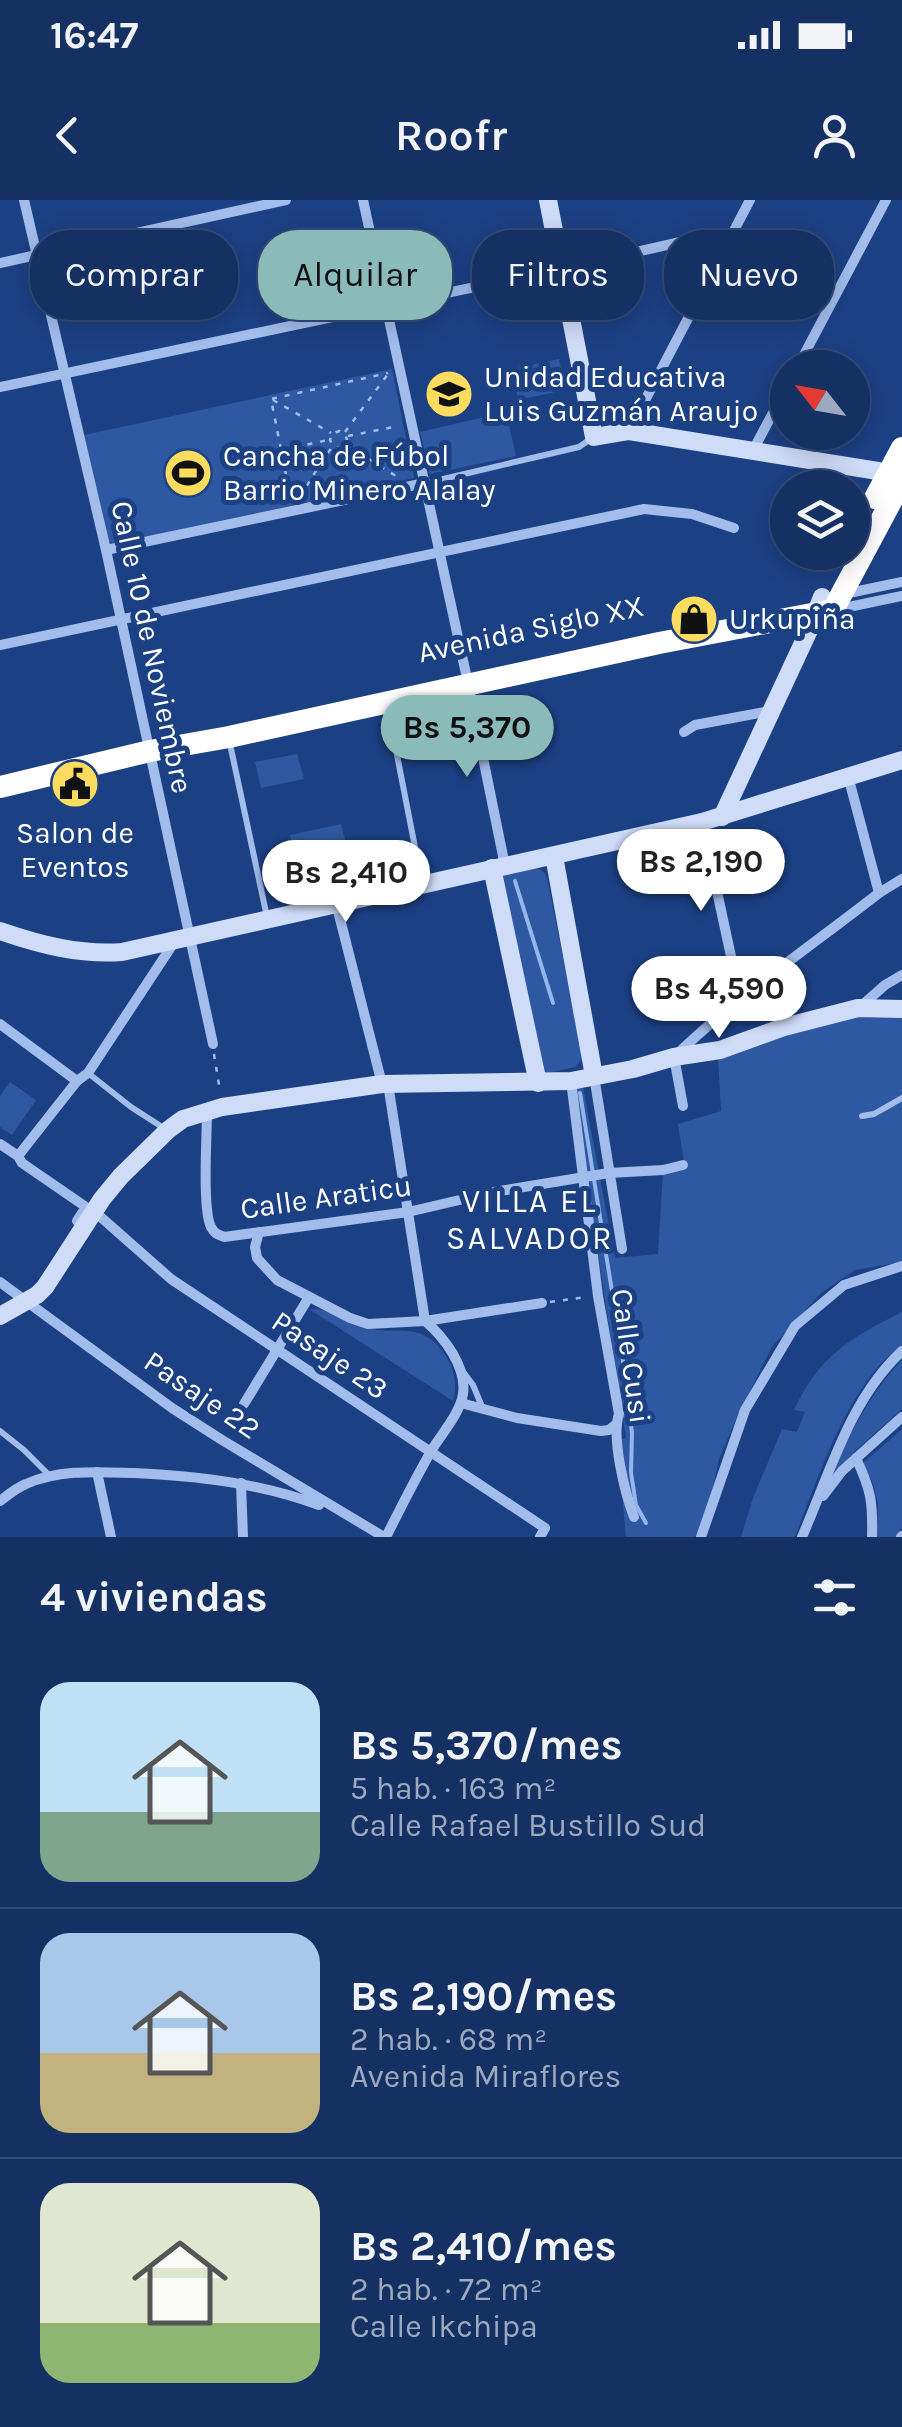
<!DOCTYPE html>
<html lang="es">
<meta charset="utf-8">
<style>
:root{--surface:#153063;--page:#1e3869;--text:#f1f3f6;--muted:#9da9be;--line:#344b78;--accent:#8bbbb9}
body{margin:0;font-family:Karla,sans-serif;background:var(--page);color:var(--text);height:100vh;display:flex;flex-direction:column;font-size:38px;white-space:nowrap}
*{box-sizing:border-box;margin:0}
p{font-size:32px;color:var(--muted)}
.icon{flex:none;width:55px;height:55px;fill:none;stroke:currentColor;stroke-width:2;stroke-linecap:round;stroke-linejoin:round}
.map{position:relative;height:1337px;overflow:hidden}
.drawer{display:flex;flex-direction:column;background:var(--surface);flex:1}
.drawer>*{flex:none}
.hud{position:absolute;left:30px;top:30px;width:842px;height:90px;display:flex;gap:20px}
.needle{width:65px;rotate:301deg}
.buttons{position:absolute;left:770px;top:150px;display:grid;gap:20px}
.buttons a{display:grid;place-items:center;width:100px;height:100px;border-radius:50%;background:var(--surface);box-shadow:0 5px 25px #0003,0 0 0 2px var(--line);font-size:50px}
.price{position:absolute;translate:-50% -85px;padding:0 22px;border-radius:35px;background:#fff;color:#222;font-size:32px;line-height:65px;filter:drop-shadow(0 2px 5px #0008)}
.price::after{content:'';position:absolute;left:50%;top:60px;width:30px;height:22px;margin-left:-15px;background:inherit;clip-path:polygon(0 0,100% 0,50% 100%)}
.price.selected{background:var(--accent);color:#111}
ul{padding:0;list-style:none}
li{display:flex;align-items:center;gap:30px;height:250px;padding:0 40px}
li+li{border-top:2px solid var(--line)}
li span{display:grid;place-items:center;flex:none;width:280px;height:200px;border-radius:30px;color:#555}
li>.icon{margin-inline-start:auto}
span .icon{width:120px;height:120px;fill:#fffc;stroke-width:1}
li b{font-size:42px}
h2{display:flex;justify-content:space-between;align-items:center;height:120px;padding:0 40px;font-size:42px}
.tag{padding:0 35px;border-radius:40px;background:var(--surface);box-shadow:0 5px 25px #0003,0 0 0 2px var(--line);font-size:35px;line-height:90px}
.tag.selected{background:var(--accent);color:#111}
.status{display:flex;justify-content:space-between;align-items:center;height:70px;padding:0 50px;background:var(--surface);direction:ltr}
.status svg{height:28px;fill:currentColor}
header{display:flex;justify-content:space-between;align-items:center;height:130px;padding:0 40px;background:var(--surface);font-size:45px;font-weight:600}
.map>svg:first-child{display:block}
.green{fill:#2f58a2}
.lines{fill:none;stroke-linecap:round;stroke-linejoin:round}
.stream{stroke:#95b6ed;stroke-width:4}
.path{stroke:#a2bceb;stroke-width:2.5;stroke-dasharray:5 8;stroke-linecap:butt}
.lane{stroke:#a2bceb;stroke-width:6}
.street{stroke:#a2bceb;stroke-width:10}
.secondary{stroke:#cedcf8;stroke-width:18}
.highway{stroke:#fff;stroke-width:22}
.labels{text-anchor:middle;stroke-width:10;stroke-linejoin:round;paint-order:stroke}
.poi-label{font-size:30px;fill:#fff;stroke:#1c4084;text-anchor:start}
.street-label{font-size:30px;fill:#fff;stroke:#1c4084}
.neighbourhood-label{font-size:32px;letter-spacing:2.5px;fill:#fff;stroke:#1c4084}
</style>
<div class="status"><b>16:47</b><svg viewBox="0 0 49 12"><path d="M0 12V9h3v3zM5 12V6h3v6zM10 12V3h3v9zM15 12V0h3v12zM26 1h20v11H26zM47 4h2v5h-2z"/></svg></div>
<header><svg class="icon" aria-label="back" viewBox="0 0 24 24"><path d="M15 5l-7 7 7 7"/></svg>Roofr<svg class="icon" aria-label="person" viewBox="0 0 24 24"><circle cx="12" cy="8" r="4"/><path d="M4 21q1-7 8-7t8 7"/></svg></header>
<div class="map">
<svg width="902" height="1337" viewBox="0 0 902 1337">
<rect width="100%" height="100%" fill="#1c4084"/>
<!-- green -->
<g class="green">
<path d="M559,159l6,31 -47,10 -6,-31z"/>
<path d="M392,169l22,109 -292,66 -6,1 -8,-4 -24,-106z"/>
<path d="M506,212l10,44 -86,18 -10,-42z"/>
<path d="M297,554l7,25 -43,9 -6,-26z"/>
<path d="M341,624l8,31 -52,11 -7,-31z"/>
<path d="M535,667l9,5 3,6 36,179 -7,10 -30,6 -3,-1 -46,-198z"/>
<path d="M902,814v248l-47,8 -34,23 -49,54 -35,70 -18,42 -13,61 -11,17h-69l-9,-96 9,-3 -53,-349 10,-2 32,171 43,-4 5,-83 22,-3 -7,-44 43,-13 -3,-55 129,-41z"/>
<path d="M10,882l26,18 -24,35 -12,-8v-31z"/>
<path d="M309,1109c21,-1 39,13 59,19 16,5 32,1 47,4 28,6 47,44 38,69z"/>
<path d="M902,1112v34c-51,31 -86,137 -107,191h-54l12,-39 29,-69 15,3 8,-20 -11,-2c26,-55 55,-71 108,-98z"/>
<path d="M902,1160v49l-47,42 -26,28c19,-41 41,-86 73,-119z"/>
<path d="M902,1229v98l-5,10h-20l1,-33 -5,-20 -10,-21z"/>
</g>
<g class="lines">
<!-- stream -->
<g class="stream">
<path d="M515,681l38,122"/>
<path d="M580,893l42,260 10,80 -1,40 5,32 10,18"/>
</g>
<!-- path -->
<g class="path">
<path d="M273,200l58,33"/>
<path d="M345,232l43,-58"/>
<path d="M348,236l51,-10"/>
<path d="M347,245l52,33"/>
<path d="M282,250l46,-10"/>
<path d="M300,297l22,-36 11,-15 7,2 4,-2 3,-7 -3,-6 -5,-2 -7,3 -2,6 3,6"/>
<path d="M291,300l-20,-101 117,-26"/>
<path d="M214,854l6,37"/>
<path d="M550,1102l37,-5"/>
<path d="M228,1230l11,-18"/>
</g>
<!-- lane -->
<g class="lane">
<path d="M426,283l153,-36 13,-9"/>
<path d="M388,509l34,174"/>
<path d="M230,544l37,173"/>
<path d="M88,873l43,34 28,18"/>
<path d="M862,916l12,-2 28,-16"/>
<path d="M464,1173l9,12 10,24"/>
<path d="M0,1231l24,19 26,26"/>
</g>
<!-- street -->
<g class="street">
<path d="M24,0l82,350 107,494"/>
<path d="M363,0l103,474 39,192"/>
<path d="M0,63l286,-63"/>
<path d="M797,168l89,-168"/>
<path d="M0,187l561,-118 137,-31h21l9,4"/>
<path d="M629,231l121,-231"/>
<path d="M752,252l36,-67"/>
<path d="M106,350l319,-67"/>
<path d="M844,394l58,-12"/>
<path d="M834,410l68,-14"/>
<path d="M0,445l644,-136 48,5 42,14"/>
<path d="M684,532l11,-7 75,-14"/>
<path d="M848,576l31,117"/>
<path d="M702,622l38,176"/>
<path d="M336,703l46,181"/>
<path d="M859,808l26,-23 17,-10"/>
<path d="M0,824l77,57"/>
<path d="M594,876l28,173"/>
<path d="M571,881l27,215 21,118c-8,24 6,79 15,103"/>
<path d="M683,906l-9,-49c63,-61 136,-110 205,-164l23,-14"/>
<path d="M207,912c0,23 -5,97 4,115 4,7 6,7 13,10l184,-25 86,-20 115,-19 54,-3 20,-5"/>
<path d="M0,944l18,12 4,7 64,44 -9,14"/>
<path d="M18,956l59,-75 11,-8 87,-132"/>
<path d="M95,1012l76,67 374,249 -5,9"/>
<path d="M259,1032l-4,15 2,11 20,22 73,38 18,6 57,-3 117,-18"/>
<path d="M0,1082l172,126 50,32 162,97"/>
<path d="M461,1203l56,15 84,13 8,-1 6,-5"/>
<path d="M244,1204l65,-107"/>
<path d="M856,1258c15,32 17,44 16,79"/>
<path d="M97,1272l14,65"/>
<path d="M241,1283l2,54"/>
<path d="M823,1296l19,-25 60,-54"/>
<path d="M0,1301c8,-6 16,-13 26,-17 34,-15 72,-12 108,-11 64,3 125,10 185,32"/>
<path d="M386,1337c15,-30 30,-60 47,-89 10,-16 27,-35 30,-54 4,-27 -19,-57 -38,-73l-37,-237"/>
<path d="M701,1337l44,-127 50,-84 49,-41 58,-19"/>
<path d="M802,1337c28,-64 48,-138 100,-186"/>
<path d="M901,1337l1,-1"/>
</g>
<!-- secondary -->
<g class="secondary">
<path d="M548,0l46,237 35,-6 249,40 19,10"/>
<path d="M722,617l88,-189 12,-31"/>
<path d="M554,656l40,220"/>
<path d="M492,668l46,215"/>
<path d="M0,731c41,14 79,24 122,21l580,-130 200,-62"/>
<path d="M0,1116l37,-21 8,-8 57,-88 19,-23 47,-46 15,-11 39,-12 160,-23 189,-3 62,-12 41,-12 46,-7 64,-23 74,-19 44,1"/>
</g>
<!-- highway -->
<g class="highway">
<path d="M875,298l27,-50"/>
<path d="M0,587l150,-36 79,-14 430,-94 174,-33 69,-129"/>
</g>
</g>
<!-- icons -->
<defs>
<g id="school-disc" transform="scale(2.5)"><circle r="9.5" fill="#fbdc5f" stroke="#1c4084"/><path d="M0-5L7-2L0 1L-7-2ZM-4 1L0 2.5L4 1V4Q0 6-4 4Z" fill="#111"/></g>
<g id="stadium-disc" transform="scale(2.5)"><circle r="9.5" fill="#fbdc5f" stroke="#1c4084"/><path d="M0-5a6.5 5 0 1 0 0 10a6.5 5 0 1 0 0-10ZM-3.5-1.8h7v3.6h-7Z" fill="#111"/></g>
<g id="shop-disc" transform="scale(2.5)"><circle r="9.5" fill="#fbdc5f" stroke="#1c4084"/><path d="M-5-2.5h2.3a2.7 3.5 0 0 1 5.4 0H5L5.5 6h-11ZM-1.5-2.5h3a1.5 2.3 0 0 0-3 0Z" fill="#111"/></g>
<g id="civic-disc" transform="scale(2.5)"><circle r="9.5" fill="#fbdc5f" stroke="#1c4084"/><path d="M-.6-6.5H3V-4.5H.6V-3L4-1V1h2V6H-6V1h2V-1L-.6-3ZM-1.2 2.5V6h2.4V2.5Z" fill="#111"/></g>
</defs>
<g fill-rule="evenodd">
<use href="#school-disc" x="449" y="194"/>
<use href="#stadium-disc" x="188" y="273"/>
<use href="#shop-disc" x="694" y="419"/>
<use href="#civic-disc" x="75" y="584"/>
</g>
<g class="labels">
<!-- poi labels -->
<g class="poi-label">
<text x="484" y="187">Unidad Educativa<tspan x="484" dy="34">Luis Guzmán Araujo</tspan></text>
<text x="223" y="266">Cancha de Fúbol<tspan x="223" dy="34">Barrio Minero Alalay</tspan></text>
<text x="729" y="429">Urkupiña</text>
<text x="75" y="643" text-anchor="middle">Salon de<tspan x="75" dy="34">Eventos</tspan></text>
</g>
<!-- street labels -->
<g class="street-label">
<text transform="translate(531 429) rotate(-12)" y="10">Avenida Siglo XX</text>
<text transform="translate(152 447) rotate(78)" y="10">Calle 10 de Noviembre</text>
<text transform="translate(326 997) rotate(-8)" y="10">Calle Araticu</text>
<text transform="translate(330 1155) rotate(34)" y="10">Pasaje 23</text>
<text transform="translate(631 1156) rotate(82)" y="10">Calle Cusi</text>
<text transform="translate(202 1195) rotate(34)" y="10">Pasaje 22</text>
</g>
<!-- neighbourhood labels -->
<g class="neighbourhood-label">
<text x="530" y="1012">VILLA EL<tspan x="530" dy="37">SALVADOR</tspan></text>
</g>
</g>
</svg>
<div class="buttons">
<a><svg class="needle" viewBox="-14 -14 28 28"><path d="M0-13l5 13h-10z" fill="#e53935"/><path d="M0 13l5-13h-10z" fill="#9da9be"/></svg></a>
<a><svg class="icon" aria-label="layers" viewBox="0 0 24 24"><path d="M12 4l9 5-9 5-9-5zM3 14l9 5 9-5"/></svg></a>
</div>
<b class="price selected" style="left:467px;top:580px">Bs 5,370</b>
<b class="price" style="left:701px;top:714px">Bs 2,190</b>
<b class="price" style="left:346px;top:725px">Bs 2,410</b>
<b class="price" style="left:719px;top:841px">Bs 4,590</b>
<div class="hud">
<a class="tag">Comprar</a>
<a class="tag selected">Alquilar</a>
<a class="tag">Filtros</a>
<a class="tag">Nuevo</a>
</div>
</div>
<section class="drawer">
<h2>4 viviendas<svg class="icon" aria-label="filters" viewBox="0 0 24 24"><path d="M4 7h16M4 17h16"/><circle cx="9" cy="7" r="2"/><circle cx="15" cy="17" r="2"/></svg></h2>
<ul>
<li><span style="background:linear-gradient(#bfe0f5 65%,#7fa58c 0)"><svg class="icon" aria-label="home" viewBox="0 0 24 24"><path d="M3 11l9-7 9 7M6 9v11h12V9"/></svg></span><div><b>Bs 5,370/mes</b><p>5 hab. · 163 m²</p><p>Calle Rafael Bustillo Sud</p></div></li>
<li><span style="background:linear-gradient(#a9c7e8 60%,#c2b280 0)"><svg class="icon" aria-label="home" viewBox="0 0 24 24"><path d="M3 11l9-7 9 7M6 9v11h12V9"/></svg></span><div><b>Bs 2,190/mes</b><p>2 hab. · 68 m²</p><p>Avenida Miraflores</p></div></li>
<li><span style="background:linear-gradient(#dfe7d0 70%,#8fb573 0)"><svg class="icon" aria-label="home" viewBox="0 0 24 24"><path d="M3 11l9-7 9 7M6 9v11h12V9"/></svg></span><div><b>Bs 2,410/mes</b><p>2 hab. · 72 m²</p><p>Calle Ikchipa</p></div></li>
</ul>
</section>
